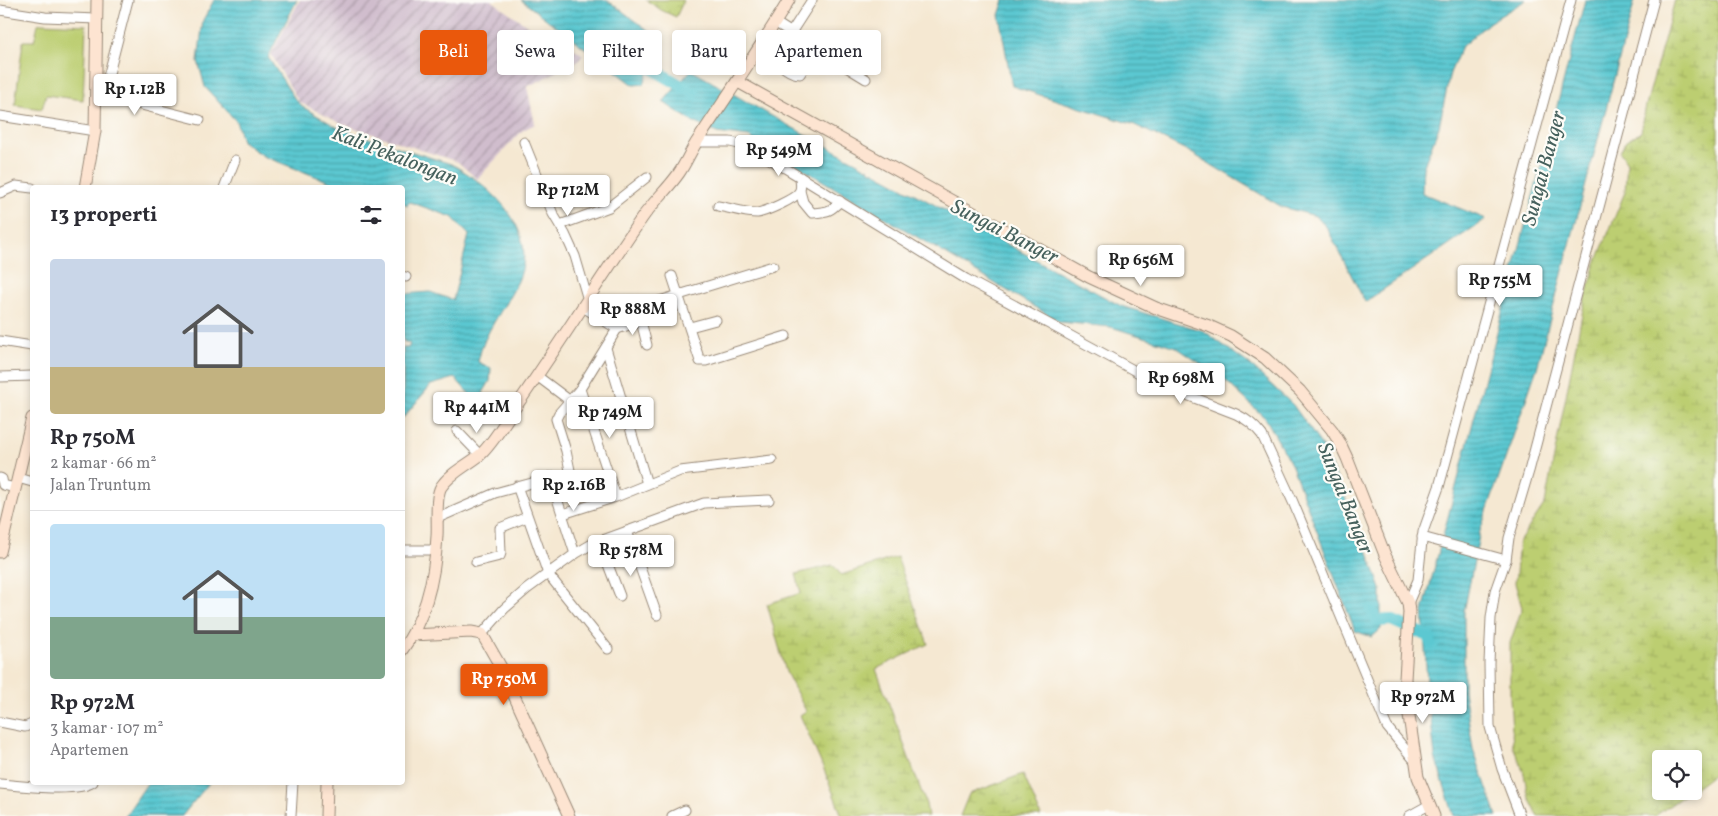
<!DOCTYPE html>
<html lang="id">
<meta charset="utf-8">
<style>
:root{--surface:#fff;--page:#f2f2f3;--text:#2b2b33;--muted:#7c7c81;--line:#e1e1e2;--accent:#ea580c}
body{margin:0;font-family:Vollkorn,serif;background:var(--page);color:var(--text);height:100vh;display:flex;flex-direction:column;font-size:19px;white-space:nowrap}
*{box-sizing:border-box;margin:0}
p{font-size:16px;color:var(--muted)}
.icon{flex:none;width:28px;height:28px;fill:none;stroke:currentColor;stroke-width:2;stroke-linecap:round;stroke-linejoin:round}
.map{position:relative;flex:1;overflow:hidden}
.side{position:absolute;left:30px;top:185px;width:375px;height:600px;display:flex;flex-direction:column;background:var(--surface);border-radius:5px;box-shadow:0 2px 8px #0003}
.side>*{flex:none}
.hud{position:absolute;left:420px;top:30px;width:475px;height:45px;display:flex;gap:10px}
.tools{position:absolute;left:1652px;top:750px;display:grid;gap:10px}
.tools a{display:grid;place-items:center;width:50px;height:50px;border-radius:5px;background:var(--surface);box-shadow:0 2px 8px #0003;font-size:25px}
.price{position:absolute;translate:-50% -42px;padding:0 11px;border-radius:5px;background:#fff;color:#222;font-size:16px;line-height:32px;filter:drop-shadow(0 1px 2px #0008)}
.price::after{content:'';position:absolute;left:50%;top:30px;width:15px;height:11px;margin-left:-8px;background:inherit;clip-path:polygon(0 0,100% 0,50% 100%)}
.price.on{background:var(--accent);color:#fff}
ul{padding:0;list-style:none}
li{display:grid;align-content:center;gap:10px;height:265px;padding:0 20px}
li+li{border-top:1px solid var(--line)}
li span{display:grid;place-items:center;height:155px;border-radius:5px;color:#555}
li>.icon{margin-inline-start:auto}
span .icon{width:90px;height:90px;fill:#fffc;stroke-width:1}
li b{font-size:21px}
h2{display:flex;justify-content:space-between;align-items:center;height:60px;padding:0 20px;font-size:21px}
.chip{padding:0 18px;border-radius:5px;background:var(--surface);box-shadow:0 2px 8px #0003;font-size:18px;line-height:45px}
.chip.on{background:var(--accent);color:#fff}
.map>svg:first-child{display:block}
.industrial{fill:url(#industrial-furrows)}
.grass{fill:#bcce71;stroke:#7c7c48}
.wetland{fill:url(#wetland-marsh);stroke:#7c7c48}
.water{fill:url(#water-rules);stroke:#4b7978}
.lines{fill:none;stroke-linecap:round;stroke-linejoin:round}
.river{stroke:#5bc8d1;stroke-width:12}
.street-casing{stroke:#988978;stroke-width:11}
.secondary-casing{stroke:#988978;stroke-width:13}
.street{stroke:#fff;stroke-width:9}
.secondary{stroke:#fde4d1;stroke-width:11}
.labels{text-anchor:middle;stroke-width:4.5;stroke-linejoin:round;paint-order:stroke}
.water-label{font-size:21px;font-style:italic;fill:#46615d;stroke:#fdfcf7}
</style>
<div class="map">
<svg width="1718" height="816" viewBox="0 0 1718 816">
<defs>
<pattern id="industrial-furrows" width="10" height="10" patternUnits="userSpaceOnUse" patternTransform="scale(1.25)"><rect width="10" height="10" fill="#d0bdcd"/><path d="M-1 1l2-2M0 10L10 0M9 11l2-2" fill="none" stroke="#aa9aa6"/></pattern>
<pattern id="wetland-marsh" width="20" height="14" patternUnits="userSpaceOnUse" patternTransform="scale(1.25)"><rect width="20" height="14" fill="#bcce71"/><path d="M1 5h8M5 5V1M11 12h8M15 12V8" fill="none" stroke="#a2b161"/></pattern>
<pattern id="water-rules" width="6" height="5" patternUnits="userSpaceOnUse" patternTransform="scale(1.25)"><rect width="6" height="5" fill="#5bc8d1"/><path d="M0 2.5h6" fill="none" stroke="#4ca3a9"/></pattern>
</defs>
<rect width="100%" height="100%" fill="#fdfcf7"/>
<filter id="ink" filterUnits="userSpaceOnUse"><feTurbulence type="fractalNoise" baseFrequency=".02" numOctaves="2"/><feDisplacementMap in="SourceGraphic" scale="10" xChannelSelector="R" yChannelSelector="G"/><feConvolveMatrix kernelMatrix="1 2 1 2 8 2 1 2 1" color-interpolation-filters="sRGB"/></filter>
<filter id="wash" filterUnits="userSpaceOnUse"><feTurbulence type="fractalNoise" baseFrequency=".0096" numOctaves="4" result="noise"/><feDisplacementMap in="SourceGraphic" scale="20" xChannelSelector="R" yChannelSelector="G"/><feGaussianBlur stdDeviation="1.12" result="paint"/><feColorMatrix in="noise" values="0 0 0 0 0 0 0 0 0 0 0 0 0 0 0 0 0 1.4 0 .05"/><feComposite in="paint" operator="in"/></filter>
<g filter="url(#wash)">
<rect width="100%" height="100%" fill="#f5e8d2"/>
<!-- industrial -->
<path class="industrial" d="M300,0h191l56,39 5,-6 31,22 -4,5 -52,27 8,37 -12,6 -46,49 -19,-17 -118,-39 -41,-21 -28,-48z"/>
<!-- grass -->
<path class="grass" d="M42,23l44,2 -3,75 -37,-5 -4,14 -27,-4 8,-64h11l4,-17z"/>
<!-- wetland -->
<g class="wetland">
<path d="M646,0h38l-8,17 -15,-7z"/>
<path d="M1675,0h43v771l-24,18v-30h-33v32h29l-35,25h-117l-9,-18 -6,-28 -10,-24 -3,-49v-54l12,-35 -7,-25 4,-41 26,-39 40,-204 11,-36 29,-71 2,-29 -7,-11 6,-11 15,-9 5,-27z"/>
<path d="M897,557l31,87 -52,25 50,135 2,12h-86l-17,-44 -25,-57 6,-4 -20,-39 -19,-68 34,-11 -5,-19 37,-9 8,10z"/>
<path d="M1023,774l18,42h-81l9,-22z"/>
</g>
<!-- water -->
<g class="water">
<path d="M214,0h83l-29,57 27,42 8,8 37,22 111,35c40,21 90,67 67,117 -13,28 -34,49 -40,81l13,6 -1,13 -7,12 6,10 -10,2 -24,-27 -24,7 -28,33v-70h5l2,-4 -7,-3v-47l27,-2 23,8 16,-65 -17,-18 -42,-15 -3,3 -4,-2 -1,-15 -59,-1 -80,-31 -21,-15 -6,-20 -31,-34 -7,-26 5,-41z"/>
<path d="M521,0h86l52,38 -15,46 -10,1z"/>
<path d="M1004,0h522l-36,22 -28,24 -12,27 -11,54 -16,41 -1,25 64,26 -121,83 -38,-74 -11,-12 -34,-9 -94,-56 -53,-26 -123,-39 -13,-71z"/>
<path d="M1585,0h50l-98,368 -57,163 -16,81v79l9,58 24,67h-43l-19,-59 -8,-73 -4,-73z"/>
<path d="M691,70l93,53 337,183 83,25 45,33 44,41 29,41 40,89 19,54v40l-9,8 -17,-6 -63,-165 -26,-47 -40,-38 -50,-34 -65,-20 -51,-5 -311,-185 -32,-4 -24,-11 -30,-20z"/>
<path d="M148,782h61v1l-27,33h-57z"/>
</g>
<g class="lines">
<!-- river -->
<g class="river">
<path d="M638,58l13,10 43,25"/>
<path d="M1371,611l7,10 13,-1 37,16 4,11"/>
</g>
</g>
</g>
<g filter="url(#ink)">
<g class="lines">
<!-- street casing -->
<g class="street-casing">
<g id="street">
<path d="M0,10l45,7 52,2"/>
<path d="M776,23l41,26 -17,25c-9,0 -23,-9 -24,-18l36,-56"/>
<path d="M817,49l49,30"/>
<path d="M107,81l-1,12 4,4 90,23"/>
<path d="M105,84l2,-3 21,-81"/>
<path d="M0,116l95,15"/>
<path d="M524,142l29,72 12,20 10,22 13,44"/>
<path d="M696,142h34l18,4 52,31c0,5 2,11 -1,15 -4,7 -34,20 -42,21 -12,0 -27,-5 -39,-7"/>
<path d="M800,177l166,102 94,51 101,55 75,29c12,6 18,11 26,21l31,67 94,225 28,34"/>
<path d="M224,188l11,-28"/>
<path d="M800,191l3,11 9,11c15,-1 18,-1 28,-12"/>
<path d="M0,193l16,-7 16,2"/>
<path d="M560,225l49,-18 38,-30"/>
<path d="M402,276l4,1"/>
<path d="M672,276l28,85h6l80,-25"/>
<path d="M641,321l6,24"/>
<path d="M690,327l26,-7"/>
<path d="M617,329l24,-8v-12l2,-3 130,-40"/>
<path d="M0,341l32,5"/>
<path d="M606,348l41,136"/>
<path d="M537,376l32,24"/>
<path d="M0,377l32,-1"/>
<path d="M580,389l35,105"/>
<path d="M457,431l23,24"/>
<path d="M550,477l25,77"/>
<path d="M0,478l2,1 1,6 12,3"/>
<path d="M18,478l14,4"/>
<path d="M572,480l-6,-29 -10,-32 3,-6 21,-24 37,-60 -34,-22"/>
<path d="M517,486l31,88 60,75"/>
<path d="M563,514l53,-17 64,-26 92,-11"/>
<path d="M438,518l57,-25 59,-16h11l32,11 16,2"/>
<path d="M627,531l30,84"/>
<path d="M1422,537l84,23 3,-22 20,-67 125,-471"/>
<path d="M599,541l21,55"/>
<path d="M402,550h34"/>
<path d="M1506,560l-11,31 -4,27 -2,45 1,64 12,42 18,47"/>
<path d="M476,562l24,-6 1,-3 -1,-25 27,-11"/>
<path d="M1408,603l10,-23 5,-48 16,-45 132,-487"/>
<path d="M482,634l22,-25 23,-20 48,-35 17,-10 112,-41 65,-3"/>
<path d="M0,722l25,5 7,-3"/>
<path d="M0,784c19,2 79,9 93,-2"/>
<path d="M291,816l2,-34"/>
<path d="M672,816l13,-6"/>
<path d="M1409,816l20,-11"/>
</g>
</g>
<!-- secondary casing -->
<g class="secondary-casing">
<g id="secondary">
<path d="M738,82l351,195 67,31 53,18 22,10 34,22 35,33 32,39 8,13 7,15 38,97 23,48 1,9 -4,67 4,37 9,61 16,39"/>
<path d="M85,188l10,-57 2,-131"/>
<path d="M0,552l32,-134"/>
<path d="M413,635l58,-3 11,2 20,35 67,147"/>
<path d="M402,650c24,-32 33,-75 35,-114 1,-13 -2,-39 4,-49 9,-14 27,-22 39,-32 12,-11 21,-27 30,-40 46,-65 87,-132 132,-197 11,-16 26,-29 37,-45 7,-10 12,-23 19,-33 31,-47 62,-92 91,-140"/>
<path d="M326,816l1,-34"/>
</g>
</g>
<!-- street -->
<use href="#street" class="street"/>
<!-- secondary -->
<use href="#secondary" class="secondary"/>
</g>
</g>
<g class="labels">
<!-- water labels -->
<g class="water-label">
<text transform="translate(395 155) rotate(21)" y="7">Kali Pekalongan</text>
<text transform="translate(1543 168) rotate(-75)" y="7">Sungai Banger</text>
<text transform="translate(1005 231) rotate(27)" y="7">Sungai Banger</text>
<text transform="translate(1346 498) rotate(68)" y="7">Sungai Banger</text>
</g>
</g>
</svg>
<div class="tools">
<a><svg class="icon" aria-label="locate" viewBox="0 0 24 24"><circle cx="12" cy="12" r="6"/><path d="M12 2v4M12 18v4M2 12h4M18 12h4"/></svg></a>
</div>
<b class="price" style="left:135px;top:116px">Rp 1.12B</b>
<b class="price" style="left:779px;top:177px">Rp 549M</b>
<b class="price" style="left:568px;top:217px">Rp 712M</b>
<b class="price" style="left:1141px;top:287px">Rp 656M</b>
<b class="price" style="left:1500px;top:307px">Rp 755M</b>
<b class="price" style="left:633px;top:336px">Rp 888M</b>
<b class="price" style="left:1181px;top:405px">Rp 698M</b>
<b class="price" style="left:477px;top:434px">Rp 441M</b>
<b class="price" style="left:610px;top:439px">Rp 749M</b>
<b class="price" style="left:574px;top:512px">Rp 2.16B</b>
<b class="price" style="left:631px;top:577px">Rp 578M</b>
<b class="price on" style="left:504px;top:706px">Rp 750M</b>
<b class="price" style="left:1423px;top:724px">Rp 972M</b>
<div class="hud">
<a class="chip on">Beli</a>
<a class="chip">Sewa</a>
<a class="chip">Filter</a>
<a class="chip">Baru</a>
<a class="chip">Apartemen</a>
</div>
<section class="side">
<h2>13 properti<svg class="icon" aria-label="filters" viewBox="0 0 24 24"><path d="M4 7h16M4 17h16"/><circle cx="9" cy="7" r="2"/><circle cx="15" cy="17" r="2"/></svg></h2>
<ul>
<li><span style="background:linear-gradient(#c9d6e8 70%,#c2b280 0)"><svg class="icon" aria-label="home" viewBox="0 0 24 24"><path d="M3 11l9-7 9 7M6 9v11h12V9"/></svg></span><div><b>Rp 750M</b><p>2 kamar · 66 m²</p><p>Jalan Truntum</p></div></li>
<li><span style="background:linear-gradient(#bfe0f5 60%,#7fa58c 0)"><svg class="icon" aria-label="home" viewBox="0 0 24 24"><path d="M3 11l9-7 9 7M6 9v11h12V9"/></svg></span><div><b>Rp 972M</b><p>3 kamar · 107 m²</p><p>Apartemen</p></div></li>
</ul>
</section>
</div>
